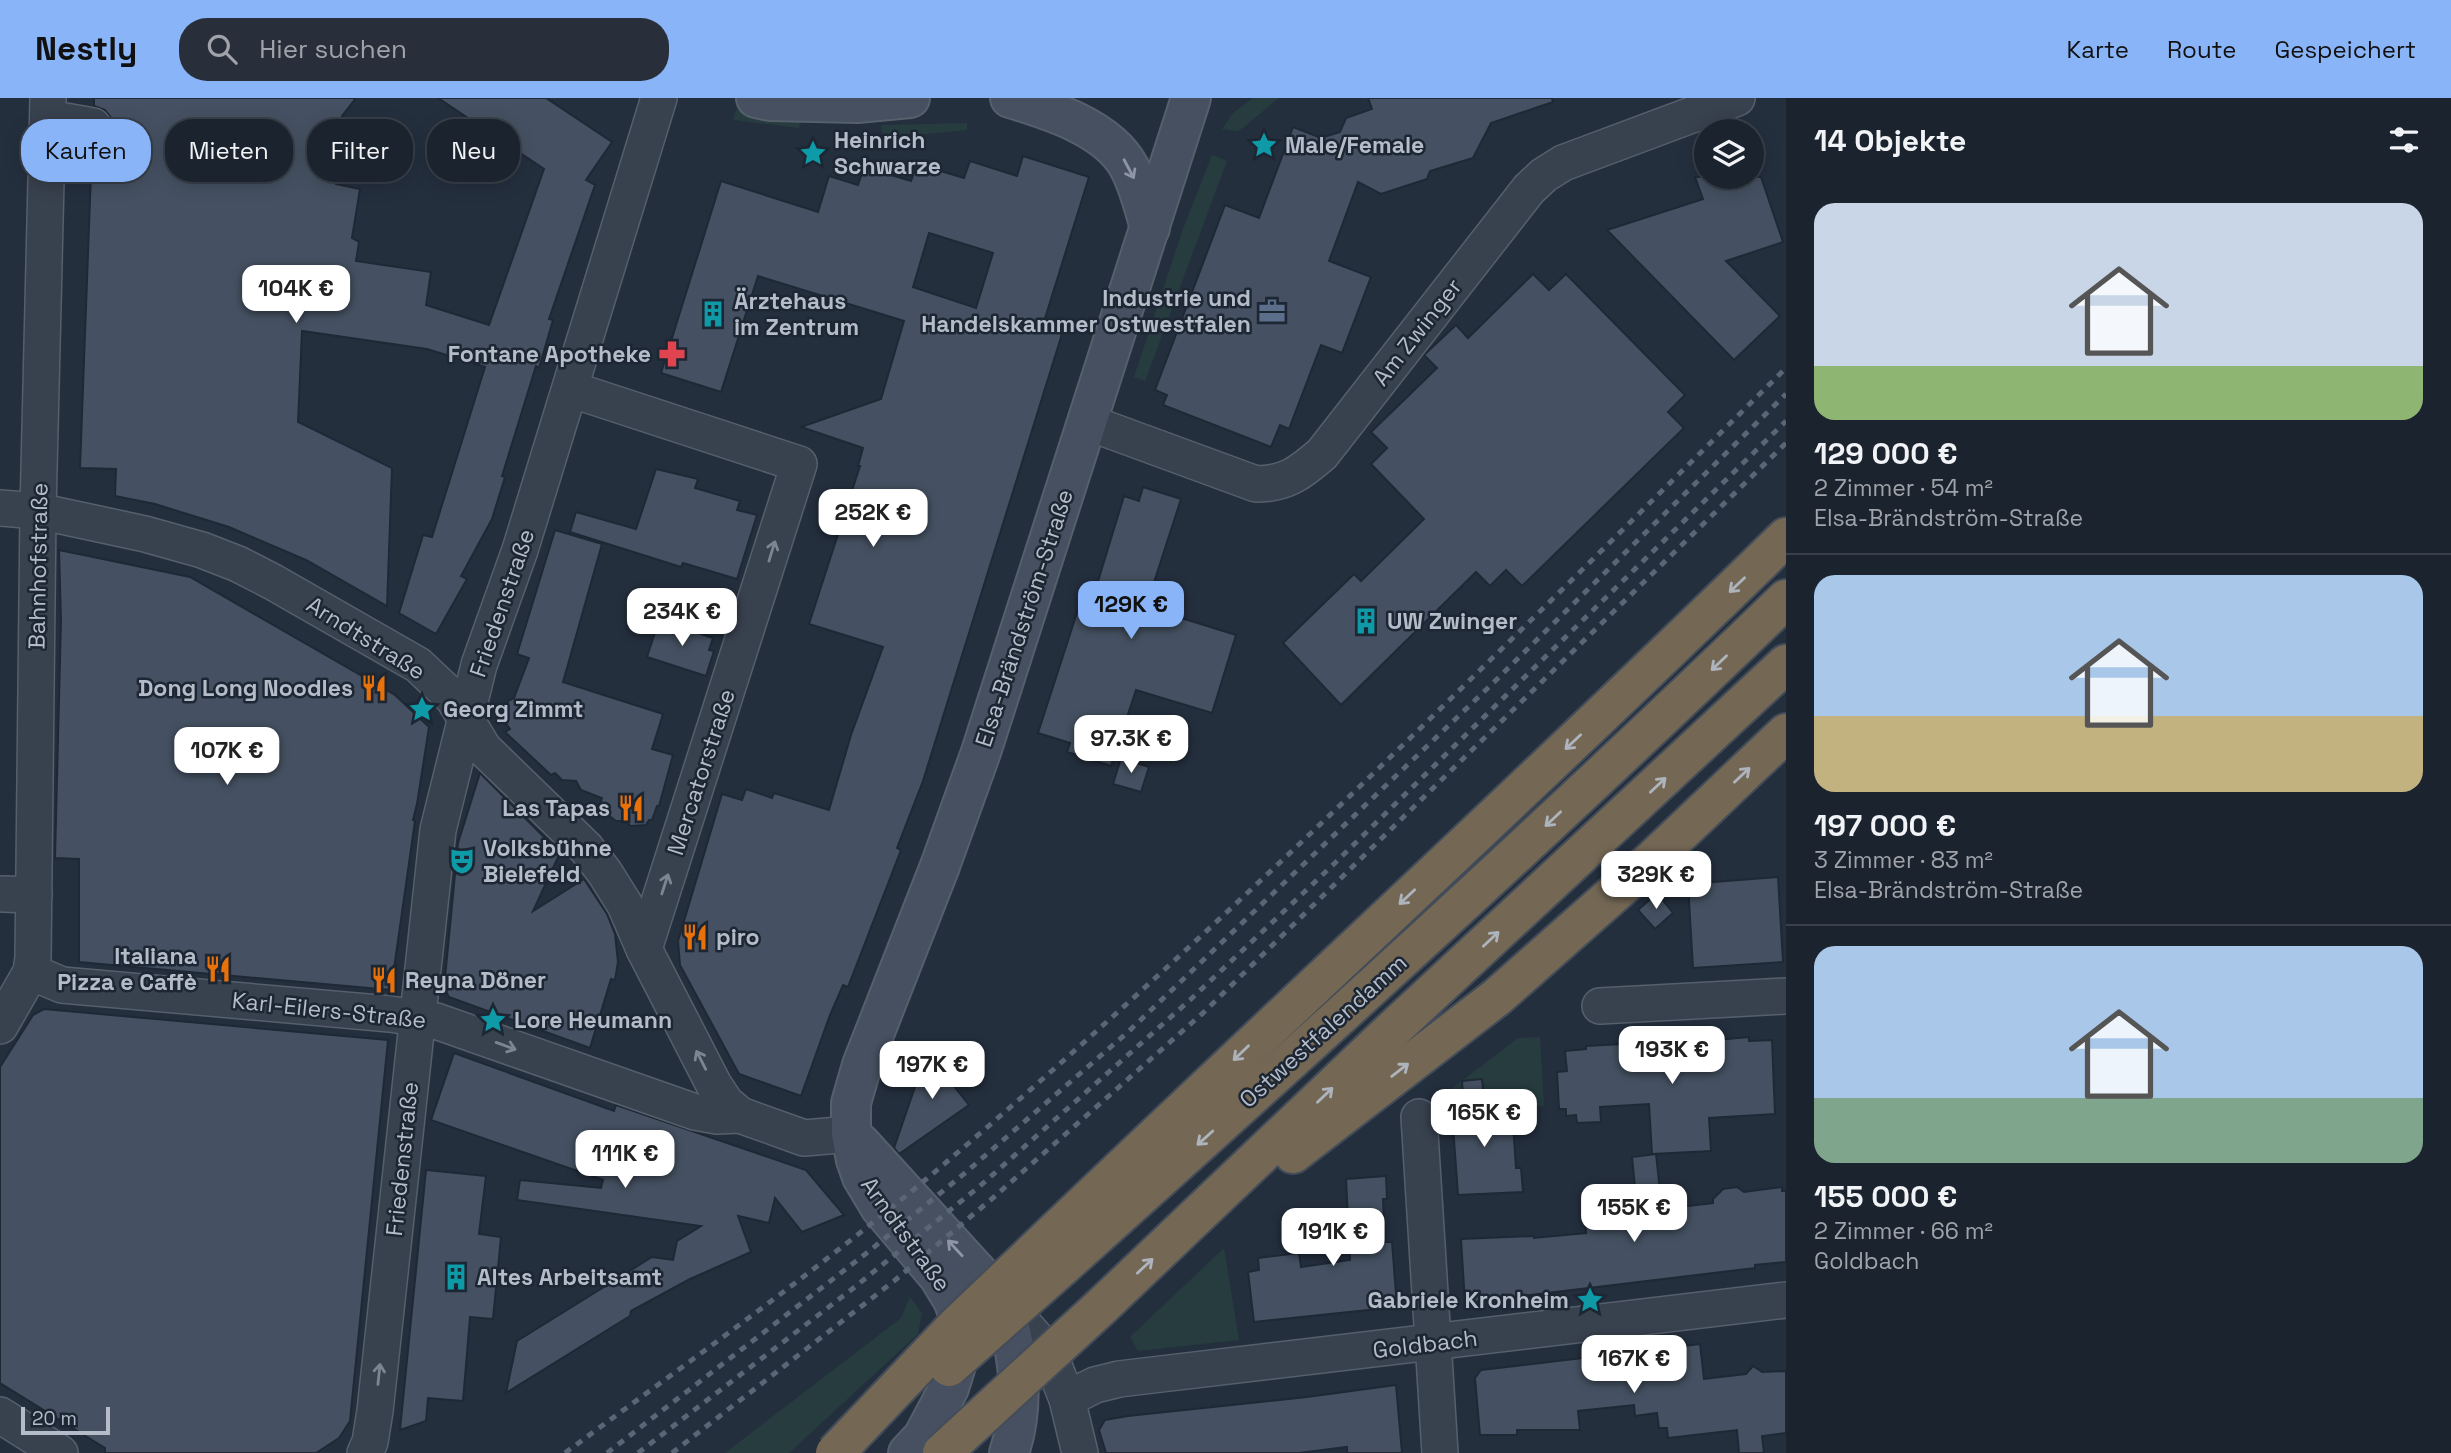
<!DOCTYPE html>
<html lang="de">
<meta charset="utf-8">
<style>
:root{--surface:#1b232e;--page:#282f3a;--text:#f1f3f6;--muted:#a0a4aa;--line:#39404a;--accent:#8ab4f8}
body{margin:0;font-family:"Space Grotesk",sans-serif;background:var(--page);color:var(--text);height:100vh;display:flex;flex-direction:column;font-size:26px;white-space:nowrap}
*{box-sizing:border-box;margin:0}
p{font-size:23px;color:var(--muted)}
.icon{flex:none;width:38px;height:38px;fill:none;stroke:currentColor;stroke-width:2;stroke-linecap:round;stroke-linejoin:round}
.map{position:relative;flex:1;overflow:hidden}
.side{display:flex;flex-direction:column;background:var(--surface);width:665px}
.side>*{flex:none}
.banner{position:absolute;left:21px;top:21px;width:665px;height:63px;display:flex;gap:14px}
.fabs{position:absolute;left:1694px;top:21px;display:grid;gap:14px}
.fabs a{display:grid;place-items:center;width:70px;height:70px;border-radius:50%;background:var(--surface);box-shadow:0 4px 18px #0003,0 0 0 2px var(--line);font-size:35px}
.scale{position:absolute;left:21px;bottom:18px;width:89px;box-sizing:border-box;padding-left:7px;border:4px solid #b4bcc9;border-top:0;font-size:19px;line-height:24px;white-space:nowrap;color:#b4bcc9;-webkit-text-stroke:5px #1d2633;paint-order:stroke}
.price{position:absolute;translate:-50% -60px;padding:0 16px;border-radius:14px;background:#fff;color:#222;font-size:23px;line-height:46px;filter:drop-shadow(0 2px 4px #0008)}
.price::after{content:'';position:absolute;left:50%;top:42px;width:21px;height:16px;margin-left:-10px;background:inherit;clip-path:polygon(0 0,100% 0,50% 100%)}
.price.selected{background:var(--accent);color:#111}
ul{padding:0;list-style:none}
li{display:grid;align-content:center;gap:14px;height:371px;padding:0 28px}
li+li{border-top:2px solid var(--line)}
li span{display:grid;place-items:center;height:217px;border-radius:21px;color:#555}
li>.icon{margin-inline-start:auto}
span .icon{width:126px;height:126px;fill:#fffc;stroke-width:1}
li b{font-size:30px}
h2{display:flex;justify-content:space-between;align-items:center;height:84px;padding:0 28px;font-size:30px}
.chip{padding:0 24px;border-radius:28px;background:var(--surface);box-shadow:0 4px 18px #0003,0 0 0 2px var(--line);font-size:24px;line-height:63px}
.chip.selected{background:var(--accent);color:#111}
header{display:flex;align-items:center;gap:42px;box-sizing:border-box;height:98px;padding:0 35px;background:var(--accent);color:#111}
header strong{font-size:33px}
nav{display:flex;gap:38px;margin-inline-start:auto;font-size:24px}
.search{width:490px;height:63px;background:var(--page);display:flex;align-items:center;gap:18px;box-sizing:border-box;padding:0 24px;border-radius:28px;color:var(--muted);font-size:26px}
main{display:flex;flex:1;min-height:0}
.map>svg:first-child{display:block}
.green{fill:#263c3f}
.building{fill:#455162;stroke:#1f2835;stroke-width:2;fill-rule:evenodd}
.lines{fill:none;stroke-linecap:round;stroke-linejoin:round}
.street-casing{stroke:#565f6c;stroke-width:38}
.secondary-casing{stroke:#565f6c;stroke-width:42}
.highway-casing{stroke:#434c59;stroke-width:42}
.street{stroke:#38414e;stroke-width:35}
.secondary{stroke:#465061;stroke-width:38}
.highway{stroke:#746855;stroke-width:38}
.rail{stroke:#5a6575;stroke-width:5;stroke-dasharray:7 7;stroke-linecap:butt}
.highway-bridge-casing{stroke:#434c59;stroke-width:42;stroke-linecap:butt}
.highway-bridge{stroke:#746855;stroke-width:38}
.oneway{stroke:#8e96a5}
.oneway2{stroke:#7c8592}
.oneway3{stroke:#aeb4bd}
.labels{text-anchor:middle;stroke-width:5;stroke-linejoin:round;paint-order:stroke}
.poi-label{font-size:23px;font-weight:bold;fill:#b4bcc9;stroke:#1d2633;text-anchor:start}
.street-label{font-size:23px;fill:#b4bcc9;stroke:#1d2633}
</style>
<header>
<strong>Nestly</strong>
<div class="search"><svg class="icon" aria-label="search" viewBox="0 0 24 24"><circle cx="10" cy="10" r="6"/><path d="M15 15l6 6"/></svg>Hier suchen</div>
<nav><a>Karte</a><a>Route</a><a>Gespeichert</a></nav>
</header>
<main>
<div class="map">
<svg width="1786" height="1355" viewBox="0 0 1786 1355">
<rect width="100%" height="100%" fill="#242f3e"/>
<!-- green -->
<g class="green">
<path d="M1253,0h26l-36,30 -6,3 -15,-2 11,-16z"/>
<path d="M736,11l64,12 -1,7 -66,-8z"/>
<path d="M967,25v7l-40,4h-45l-1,-9z"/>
<path d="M1212,57l15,6 -82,220 -11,-4 49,-148z"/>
<path d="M1540,939l4,69 -105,9 -1,-16 80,-61z"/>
<path d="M1224,1150l15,92 -101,11 -8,-14z"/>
<path d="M910,1199l12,16 -4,21 -129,119h-64l176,-135z"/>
</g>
<!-- building -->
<g class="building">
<path d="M94,0h262l-14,18 13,6 -19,62 24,5 -8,49 7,4 -3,19 75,11 -5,33 63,20 55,-156 -106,-71h108l66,44 -26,38 9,5 -46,134 4,1 -14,48 -3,-2 -34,110 3,1 -13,42 -31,57 6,3 -31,55 -37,-21 24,-78 9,2 53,-170 -58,-18 -125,-18 -4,91 94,46 -5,138 -81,-46 -77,-33 -74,-23 -40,-8 1,-27 -36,-1 12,-322 8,-1 8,-6 5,-10 -1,-10 -7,-9 -11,-4z"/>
<path d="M1368,0h184l1,4 -62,21 -18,35 -43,13 -3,8 -46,15 -23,-12 -29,79 42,16 -29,76 -21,-8 -32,84 -9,-4 -9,22 -108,-42 4,-10 -12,-5 70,-185 34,13 34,-91 28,11 19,-6 6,-14 26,-9z"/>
<path d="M1023,58l66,21 -47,151 20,6 -139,447 -26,67 4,2 -53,137 -5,-2 -13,30 -29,81 -62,-22 -59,-109 -2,-24 44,-147 20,6 4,-11 26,9 2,-5 55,17 22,-75 32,-88 -74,-23 51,-158h-2l5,-18 -62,-21 80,-28 23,-78 -146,-45 -37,116 -60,-19 60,-192 97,31 11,-36 29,9 6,-18 47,14 6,-17 47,14 6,-17 47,15zM929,135l64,20 -17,55 -63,-21z"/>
<path d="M1695,79h66l22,65 -57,19 54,55 -46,44 -127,-130 96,-31z"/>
<path d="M1533,176l16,16 17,-16 119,121 -17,17 16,16 -162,158 -16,-16 -16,16 -14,-14 -135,133 -58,-62 71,-69 7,7 63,-62 -53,-55 16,-16 -16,-16 66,-64 -13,-13 32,-30 12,13z"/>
<path d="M656,371l42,10 -3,9 45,13 -3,9 20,5 -20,64 -54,-16 -2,4 -111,-35 6,-20 60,17z"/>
<path d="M1143,389l38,12 -35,108 90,28 -24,78 -76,-23 -25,76 -44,-14 3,-9 -32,-10 47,-145 10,3 29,-95 15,5z"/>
<path d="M555,432l47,14 -39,138 100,32 -11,35 21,6 -14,51h-2l-5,14h-3l-3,5 -15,1 -7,-5h-8l-13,-10v-5l-3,-2 2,-6 -21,-8 -5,-9 -14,-1 -7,-7 -4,2 -46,-43 5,-3 -9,-12 7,-16 6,-3 15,-40 -12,-4z"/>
<path d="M59,452l131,27 205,118 34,32 -12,77 -4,16 2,1 -24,169 -312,-28v-103l-24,-1 6,-238z"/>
<path d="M659,522l54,18 -4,12 5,1 -8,25 -59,-19z"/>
<path d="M1121,660l28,9 -8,25 -28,-8z"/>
<path d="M480,675l80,80 -27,58 51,-32 23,35 8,20 3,28 -3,18 -4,-1 -21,69 -141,-51 -5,-9 14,-145z"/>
<path d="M1778,779l5,85 -90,6 -5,-84z"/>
<path d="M1657,795l16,20 -18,16 -17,-19z"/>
<path d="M44,911l344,31 -38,381 -11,17 -23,15h-211v-5l-105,-65v-316l33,-52z"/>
<path d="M1749,939v4l23,-1 3,74 -66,4 2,33 -59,3 -3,-50 -49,3 1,15 -24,1 -1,-8 -10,1v-7h-7l-2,-37 10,-1 -2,-20 21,-2v-3l75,-4 1,3z"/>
<path d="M454,955l160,58 2,-6 190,65 38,45 -42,17 -27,-34 -6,25 -31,-7 13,36 -61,27 -59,32 -1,5 -124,77 11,-52 135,-84 21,3 4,-19 24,-15 -184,-26 3,-20 81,8 2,-8 -172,-60z"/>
<path d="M926,957l45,16 -17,15 15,19 -70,49 -5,-6z"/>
<path d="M1482,981l5,45 26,-1 3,45h5l2,24 -65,3 -5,-69h12l-3,-45z"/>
<path d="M1656,1056l6,55 51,-6v-4l10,-10 14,-2 7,5 38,-5v4h4v71l-31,3v3l-290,35 -4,-64 73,-3v2l52,-5 -1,-15 34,-4v-4l18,-2 -5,-51z"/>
<path d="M426,1072l60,6 -7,58 22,3 -8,82 -23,-2 -7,84 -35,-3 -2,23 -26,9z"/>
<path d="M1386,1078l1,23h-4l2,43h7l5,65 -143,15 -6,-50 11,-2 -1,-12 41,-5 2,14 49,-7 -4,-81z"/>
<path d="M1700,1246l4,35 42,-5 7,-8 9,6 24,-1v62l-24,3 2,17h-25l-2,-23 -69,8 -1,-10h-8l-2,-15 -22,3 -1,-11 -56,6 2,19h-63v5h-37l-5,-57 6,-8z"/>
<path d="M1396,1287l6,68h-55v-6l-48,6h-193l-7,-23 6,-10 23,-4 179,-19z"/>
</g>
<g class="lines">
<!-- street casing -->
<g class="street-casing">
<g id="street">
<path d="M48,20l45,8"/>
<path d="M570,291l229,75 -155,485"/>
<path d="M1087,324l169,62c30,0 44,-11 66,-30l207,-265 15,-14 19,-12 174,-65"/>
<path d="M0,410l38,3 107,23 57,16 36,14 35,18 145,83 35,33 31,51 102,99 19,25 20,32 19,44 70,136 12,18 14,12 64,23 47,-4"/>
<path d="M3,796l31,1"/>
<path d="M31,874l31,13 328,29 46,7 259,91 22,4 23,-1"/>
<path d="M1600,908l186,-10"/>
<path d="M0,928l31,-54 2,-14 5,-447 10,-413"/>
<path d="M1419,1019l21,336"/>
<path d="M1001,1200l48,55 18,46 13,54"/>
<path d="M1067,1301l28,-14 24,-6 667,-79"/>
<path d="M0,1317l60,38"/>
<path d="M365,1355l5,-11 5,-31 63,-581 41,-165 41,-115 139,-452"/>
</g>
</g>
<!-- secondary casing -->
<g class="secondary-casing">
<g id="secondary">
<path d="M756,0l14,3 87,2 53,-5"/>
<path d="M1010,0c40,12 98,30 119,69 10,19 15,40 21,61"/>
<path d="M860,1045l141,155c17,49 25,105 8,155"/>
<path d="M908,1355l15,-16 26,-49 14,-45 -3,-24 -7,-19 -14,-23 -59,-70 -18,-30 -6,-17 -5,-26v-31l11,-38 78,-199 41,-114 210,-654"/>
</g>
</g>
<!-- highway casing -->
<g class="highway-casing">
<g id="highway">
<path d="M1293,1056l204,-157 155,-137 134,-127"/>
<path d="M1041,1147c247,-237 500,-468 745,-708"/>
<path d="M1063,1168c244,-219 487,-439 723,-667"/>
<path d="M1102,1208l288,-274 396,-368"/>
</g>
</g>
<!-- street -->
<use href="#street" class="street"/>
<!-- secondary -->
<use href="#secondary" class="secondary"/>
<!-- highway -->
<use href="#highway" class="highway"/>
<!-- rail -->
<g class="rail">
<path d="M565,1355c130,-96 262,-189 385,-294 293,-249 563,-521 836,-791"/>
<path d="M607,1355l261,-201 97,-79 163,-141 363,-347 295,-291"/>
<path d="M638,1355l213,-163 129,-104 210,-186 146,-138 450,-441"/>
<path d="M672,1355l222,-172 100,-84 209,-184 583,-570"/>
</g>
<!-- highway-bridge casing -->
<g class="highway-bridge-casing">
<g id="highway-bridge">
<path d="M949,1269l114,-101"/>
<path d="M835,1355l121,-127 85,-81"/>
<path d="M942,1355l160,-147"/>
</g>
</g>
<!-- highway-bridge -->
<use href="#highway-bridge" class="highway-bridge"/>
</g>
<!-- one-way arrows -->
<defs><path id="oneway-shaft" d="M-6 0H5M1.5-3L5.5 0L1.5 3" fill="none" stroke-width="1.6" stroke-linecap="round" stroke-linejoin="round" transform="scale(1.75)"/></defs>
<g class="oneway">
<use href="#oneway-shaft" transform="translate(1129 71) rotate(62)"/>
<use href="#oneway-shaft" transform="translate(955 1150) rotate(-133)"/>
</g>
<g class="oneway2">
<use href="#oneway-shaft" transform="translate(772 453) rotate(-73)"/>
<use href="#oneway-shaft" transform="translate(665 786) rotate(-72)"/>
<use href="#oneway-shaft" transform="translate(506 948) rotate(20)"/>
<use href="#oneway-shaft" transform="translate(701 962) rotate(-117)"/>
<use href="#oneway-shaft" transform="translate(379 1276) rotate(-84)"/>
</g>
<g class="oneway3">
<use href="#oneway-shaft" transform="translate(1737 487) rotate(136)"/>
<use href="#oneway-shaft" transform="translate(1719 565) rotate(136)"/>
<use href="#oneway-shaft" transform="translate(1573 644) rotate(137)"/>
<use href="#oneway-shaft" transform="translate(1742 677) rotate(-43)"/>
<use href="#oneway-shaft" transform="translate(1658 687) rotate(-43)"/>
<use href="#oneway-shaft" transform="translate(1553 721) rotate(137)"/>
<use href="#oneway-shaft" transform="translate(1407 799) rotate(137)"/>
<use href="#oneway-shaft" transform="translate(1491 841) rotate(-43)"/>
<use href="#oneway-shaft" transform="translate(1241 955) rotate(136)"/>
<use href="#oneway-shaft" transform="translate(1400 972) rotate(-38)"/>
<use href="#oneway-shaft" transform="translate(1325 997) rotate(-44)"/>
<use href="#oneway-shaft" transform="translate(1205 1040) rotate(138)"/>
<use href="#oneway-shaft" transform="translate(1145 1168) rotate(-43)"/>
</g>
<!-- icons -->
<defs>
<g id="sight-bare" transform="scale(2.1)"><path d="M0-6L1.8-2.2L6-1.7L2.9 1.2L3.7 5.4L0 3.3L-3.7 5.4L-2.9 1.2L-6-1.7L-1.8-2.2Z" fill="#0f9aa8" stroke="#1d2633" stroke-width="2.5" paint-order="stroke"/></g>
<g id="office-bare" transform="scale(2.1)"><path d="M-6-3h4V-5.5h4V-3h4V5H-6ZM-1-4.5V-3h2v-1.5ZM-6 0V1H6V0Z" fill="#5c6f8a" stroke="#1d2633" stroke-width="2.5" paint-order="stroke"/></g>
<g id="building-bare" transform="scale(2.1)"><path d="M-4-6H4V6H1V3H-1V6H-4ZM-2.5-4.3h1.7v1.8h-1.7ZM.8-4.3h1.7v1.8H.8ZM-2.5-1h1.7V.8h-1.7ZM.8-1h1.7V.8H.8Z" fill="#0f9aa8" stroke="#1d2633" stroke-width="2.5" paint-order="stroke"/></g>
<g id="pharmacy-bare" transform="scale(2.1)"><path d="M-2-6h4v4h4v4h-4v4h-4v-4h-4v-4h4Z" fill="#e0444e" stroke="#1d2633" stroke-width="2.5" paint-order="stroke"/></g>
<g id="restaurant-bare" transform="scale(2.1)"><path d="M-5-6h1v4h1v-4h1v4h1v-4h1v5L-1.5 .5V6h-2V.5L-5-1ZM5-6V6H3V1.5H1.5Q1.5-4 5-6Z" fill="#e8710a" stroke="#1d2633" stroke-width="2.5" paint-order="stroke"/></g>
<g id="theatre-bare" transform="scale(2.1)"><path d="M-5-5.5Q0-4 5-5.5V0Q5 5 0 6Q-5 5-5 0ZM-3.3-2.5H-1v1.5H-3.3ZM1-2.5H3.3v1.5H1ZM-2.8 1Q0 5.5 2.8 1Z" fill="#0f9aa8" stroke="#1d2633" stroke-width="2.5" paint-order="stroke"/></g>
</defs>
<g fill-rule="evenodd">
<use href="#sight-bare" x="1264" y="47"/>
<use href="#sight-bare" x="813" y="55"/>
<use href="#office-bare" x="1272" y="213"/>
<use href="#building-bare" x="713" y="216"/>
<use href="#pharmacy-bare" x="672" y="256"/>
<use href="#building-bare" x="1366" y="523"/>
<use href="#restaurant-bare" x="374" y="590"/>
<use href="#sight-bare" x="422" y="611"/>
<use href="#restaurant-bare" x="631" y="710"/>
<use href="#theatre-bare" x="462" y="763"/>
<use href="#restaurant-bare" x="695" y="839"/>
<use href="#restaurant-bare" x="218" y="871"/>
<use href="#restaurant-bare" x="384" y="882"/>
<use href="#sight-bare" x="493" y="922"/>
<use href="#building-bare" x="456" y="1179"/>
<use href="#sight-bare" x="1590" y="1202"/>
</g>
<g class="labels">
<!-- poi labels -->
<g class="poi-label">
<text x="834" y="50">Heinrich<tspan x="834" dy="26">Schwarze</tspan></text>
<text x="1285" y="55">Male/Female</text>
<text x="1251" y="208" text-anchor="end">Industrie und<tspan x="1251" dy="26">Handelskammer Ostwestfalen</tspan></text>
<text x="734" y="211">Ärztehaus<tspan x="734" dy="26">im Zentrum</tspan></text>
<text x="651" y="264" text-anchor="end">Fontane Apotheke</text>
<text x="1387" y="531">UW Zwinger</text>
<text x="353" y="598" text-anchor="end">Dong Long Noodles</text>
<text x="443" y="619">Georg Zimmt</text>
<text x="610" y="718" text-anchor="end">Las Tapas</text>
<text x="483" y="758">Volksbühne<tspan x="483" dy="26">Bielefeld</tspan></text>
<text x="716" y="847">piro</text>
<text x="197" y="866" text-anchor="end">Italiana<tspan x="197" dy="26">Pizza e Caffè</tspan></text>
<text x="405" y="890">Reyna Döner</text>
<text x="514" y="930">Lore Heumann</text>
<text x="477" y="1187">Altes Arbeitsamt</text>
<text x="1569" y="1210" text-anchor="end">Gabriele Kronheim</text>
</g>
<!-- street labels -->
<g class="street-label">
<text transform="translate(1417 234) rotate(-52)" y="8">Am Zwinger</text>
<text transform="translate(38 468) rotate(-89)" y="8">Bahnhofstraße</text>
<text transform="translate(502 505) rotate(-71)" y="8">Friedenstraße</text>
<text transform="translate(1024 520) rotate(-72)" y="8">Elsa-Brändström-Straße</text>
<text transform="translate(366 540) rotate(32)" y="8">Arndtstraße</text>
<text transform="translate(701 674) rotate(-72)" y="8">Mercatorstraße</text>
<text transform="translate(329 912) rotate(6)" y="8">Karl-Eilers-Straße</text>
<text transform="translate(1323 933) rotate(-42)" y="8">Ostwestfalendamm</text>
<text transform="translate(402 1061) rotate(-84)" y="8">Friedenstraße</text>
<text transform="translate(906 1136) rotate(54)" y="8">Arndtstraße</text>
<text transform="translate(1425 1246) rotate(-7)" y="8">Goldbach</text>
</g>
</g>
</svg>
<div class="fabs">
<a><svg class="icon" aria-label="layers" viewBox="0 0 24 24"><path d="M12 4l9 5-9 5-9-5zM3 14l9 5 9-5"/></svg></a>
</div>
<div class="scale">20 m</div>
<b class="price" style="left:296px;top:227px">104K €</b>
<b class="price" style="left:873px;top:451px">252K €</b>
<b class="price selected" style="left:1131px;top:543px">129K €</b>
<b class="price" style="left:682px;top:550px">234K €</b>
<b class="price" style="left:1131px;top:677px">97.3K €</b>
<b class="price" style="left:227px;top:689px">107K €</b>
<b class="price" style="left:1656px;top:813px">329K €</b>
<b class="price" style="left:1672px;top:988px">193K €</b>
<b class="price" style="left:932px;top:1003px">197K €</b>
<b class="price" style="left:1484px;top:1051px">165K €</b>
<b class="price" style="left:625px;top:1092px">111K €</b>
<b class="price" style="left:1634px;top:1146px">155K €</b>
<b class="price" style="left:1333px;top:1170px">191K €</b>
<b class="price" style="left:1634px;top:1297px">167K €</b>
<div class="banner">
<a class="chip selected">Kaufen</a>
<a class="chip">Mieten</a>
<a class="chip">Filter</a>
<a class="chip">Neu</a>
</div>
</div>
<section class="side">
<h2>14 Objekte<svg class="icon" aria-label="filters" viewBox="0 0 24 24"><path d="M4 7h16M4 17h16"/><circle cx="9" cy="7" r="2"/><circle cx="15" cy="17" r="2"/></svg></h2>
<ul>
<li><span style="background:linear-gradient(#c9d6e8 75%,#8fb573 0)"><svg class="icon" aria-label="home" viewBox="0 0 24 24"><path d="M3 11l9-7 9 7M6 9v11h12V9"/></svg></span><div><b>129 000 €</b><p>2 Zimmer · 54 m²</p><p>Elsa-Brändström-Straße</p></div></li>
<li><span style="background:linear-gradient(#a9c7e8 65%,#c2b280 0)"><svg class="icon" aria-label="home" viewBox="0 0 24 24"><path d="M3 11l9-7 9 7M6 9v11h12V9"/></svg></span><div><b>197 000 €</b><p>3 Zimmer · 83 m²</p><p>Elsa-Brändström-Straße</p></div></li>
<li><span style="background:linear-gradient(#a9c7e8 70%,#7fa58c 0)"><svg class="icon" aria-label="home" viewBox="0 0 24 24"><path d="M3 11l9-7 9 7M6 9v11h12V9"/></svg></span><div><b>155 000 €</b><p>2 Zimmer · 66 m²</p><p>Goldbach</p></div></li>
</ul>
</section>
</main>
